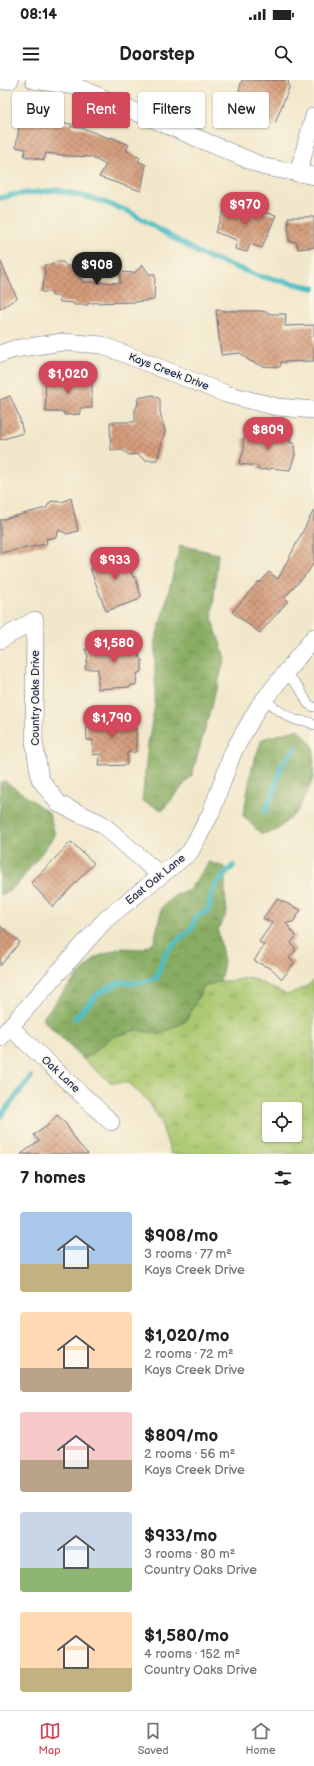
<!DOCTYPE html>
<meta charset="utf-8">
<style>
:root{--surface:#fff;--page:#f2f2f2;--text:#222;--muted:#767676;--line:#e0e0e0;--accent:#d1495b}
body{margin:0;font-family:"Balsamiq Sans",sans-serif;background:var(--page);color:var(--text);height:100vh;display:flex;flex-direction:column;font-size:15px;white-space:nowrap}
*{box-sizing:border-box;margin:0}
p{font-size:13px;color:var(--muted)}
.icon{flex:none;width:22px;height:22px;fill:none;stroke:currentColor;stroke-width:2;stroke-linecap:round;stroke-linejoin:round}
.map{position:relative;height:1074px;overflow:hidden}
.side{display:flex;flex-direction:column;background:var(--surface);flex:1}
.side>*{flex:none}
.top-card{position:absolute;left:12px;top:12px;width:290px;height:36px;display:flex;gap:8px}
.controls{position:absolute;left:262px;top:1022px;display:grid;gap:8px}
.controls a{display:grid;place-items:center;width:40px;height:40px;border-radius:4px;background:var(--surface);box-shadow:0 1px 3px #0004;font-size:20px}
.price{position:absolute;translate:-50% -34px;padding:0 9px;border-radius:14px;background:var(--accent);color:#fff;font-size:13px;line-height:26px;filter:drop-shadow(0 1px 2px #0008)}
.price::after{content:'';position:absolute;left:50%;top:24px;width:12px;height:9px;margin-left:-6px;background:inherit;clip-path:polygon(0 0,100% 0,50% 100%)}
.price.on{background:#222;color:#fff}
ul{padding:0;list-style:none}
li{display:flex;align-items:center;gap:12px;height:100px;padding:0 20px}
li span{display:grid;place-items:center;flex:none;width:112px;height:80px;border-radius:4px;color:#555}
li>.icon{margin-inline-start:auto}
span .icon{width:48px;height:48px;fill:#fffc;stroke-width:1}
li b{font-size:17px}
h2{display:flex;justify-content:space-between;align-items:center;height:48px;padding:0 20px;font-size:17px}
.tag{padding:0 14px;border-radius:4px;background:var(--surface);box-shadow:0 1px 3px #0004;font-size:14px;line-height:36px}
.tag.on{background:var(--accent);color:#fff}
.status{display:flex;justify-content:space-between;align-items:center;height:28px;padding:0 20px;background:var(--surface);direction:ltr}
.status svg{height:11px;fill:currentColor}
header{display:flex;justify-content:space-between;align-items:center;height:52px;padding:0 20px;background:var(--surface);font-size:18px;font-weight:700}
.menu{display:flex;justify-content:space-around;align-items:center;height:56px;border-top:1px solid var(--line);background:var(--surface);font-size:11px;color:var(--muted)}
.menu a{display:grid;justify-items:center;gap:2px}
.menu .on{color:var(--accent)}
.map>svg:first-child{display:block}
.grass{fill:url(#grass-tufts);stroke:#627c66;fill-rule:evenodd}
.forest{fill:url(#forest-crowns);stroke:#516e60}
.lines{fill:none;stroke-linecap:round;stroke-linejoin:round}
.stream{stroke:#4ebdc4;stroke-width:5.5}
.building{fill:url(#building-cross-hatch)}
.service-casing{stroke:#666f84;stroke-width:10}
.minor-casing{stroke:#666f84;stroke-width:18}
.service{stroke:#fff;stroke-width:9}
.minor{stroke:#fff;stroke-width:17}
.labels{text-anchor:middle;stroke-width:3;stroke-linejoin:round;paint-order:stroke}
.street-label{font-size:11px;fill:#1b2f5e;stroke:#fcf5e5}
</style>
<div class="status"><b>08:14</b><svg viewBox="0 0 49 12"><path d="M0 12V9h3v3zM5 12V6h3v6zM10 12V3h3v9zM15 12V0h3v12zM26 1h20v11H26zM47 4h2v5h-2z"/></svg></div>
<header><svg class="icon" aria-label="menu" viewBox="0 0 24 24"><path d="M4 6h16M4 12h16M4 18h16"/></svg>Doorstep<svg class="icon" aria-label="search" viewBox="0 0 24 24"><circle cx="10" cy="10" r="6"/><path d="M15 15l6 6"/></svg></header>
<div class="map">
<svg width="314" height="1074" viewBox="0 0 314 1074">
<defs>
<pattern id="grass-tufts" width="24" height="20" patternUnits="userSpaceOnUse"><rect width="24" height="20" fill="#aac86f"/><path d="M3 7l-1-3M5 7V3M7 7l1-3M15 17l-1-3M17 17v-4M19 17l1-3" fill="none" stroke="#8aa35e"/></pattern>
<pattern id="forest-crowns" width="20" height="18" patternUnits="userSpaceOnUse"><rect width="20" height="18" fill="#87ac62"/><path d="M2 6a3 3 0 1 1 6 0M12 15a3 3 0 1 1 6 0" fill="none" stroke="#6e8c54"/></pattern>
<pattern id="building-cross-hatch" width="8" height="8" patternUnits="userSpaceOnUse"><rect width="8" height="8" fill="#d59d7c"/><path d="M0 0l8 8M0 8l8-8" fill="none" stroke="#ac8069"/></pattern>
</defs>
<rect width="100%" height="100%" fill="#fcf5e5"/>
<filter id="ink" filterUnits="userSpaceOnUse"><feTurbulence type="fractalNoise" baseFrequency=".025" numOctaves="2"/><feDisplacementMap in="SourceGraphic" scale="8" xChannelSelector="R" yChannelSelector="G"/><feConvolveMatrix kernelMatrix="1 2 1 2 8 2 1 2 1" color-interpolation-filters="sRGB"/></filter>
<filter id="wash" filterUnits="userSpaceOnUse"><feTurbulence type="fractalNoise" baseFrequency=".012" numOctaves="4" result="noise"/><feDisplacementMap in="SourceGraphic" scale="16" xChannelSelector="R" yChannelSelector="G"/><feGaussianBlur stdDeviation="0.9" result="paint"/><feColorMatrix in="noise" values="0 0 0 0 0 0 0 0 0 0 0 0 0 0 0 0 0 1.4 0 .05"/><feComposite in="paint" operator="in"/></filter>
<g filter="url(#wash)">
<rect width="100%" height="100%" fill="#f1e7ca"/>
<!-- grass -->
<path class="grass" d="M249,897l38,18 19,-8 8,-7v174h-143l-11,-34 -13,-20 -18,-17 -19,-1 -26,-22 28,-23 25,-7 23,4 35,-31 9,-16 16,-6h11zM269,1029h26v26h-26z"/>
<!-- forest -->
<g class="forest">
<path d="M180,465l38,9 -6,64 13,40 -33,117 -29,35 -21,-9 6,-57 7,-40v-64l9,-29z"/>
<path d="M299,649l15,19 -1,31 -15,32 -21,19 -16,4 -18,-18 9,-49 10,-28z"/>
<path d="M5,701l44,32 6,22 -38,50 -17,11v-114z"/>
<path d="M209,782l16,5v29l2,16 -9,18 6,32 -4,19 -17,6 -17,34 -26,13 -23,-4 -25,7 -28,23 -42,-41 22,-28 32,-34 24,-9 22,1 12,-7 8,-35 12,-11 15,-6z"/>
</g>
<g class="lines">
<!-- stream -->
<g class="stream">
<path d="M0,118l12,-3 45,-5 41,10 32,12 70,42 59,22 55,12"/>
<path d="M265,731l9,-18 7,-27 16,-19"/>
<path d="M75,938l25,-26 21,-10 19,1 16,-5 10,-26 26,-24 4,-12 12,-5 6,-25 19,-20"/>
<path d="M0,1037l31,-40"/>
</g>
</g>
<g id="blocks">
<!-- building -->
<g class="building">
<path d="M242,0h46l1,8 -14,35 -49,-14 4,-6 1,-7 6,2z"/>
<path d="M30,38l18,3v1l24,2 -1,3 11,1 29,11v-2l18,8 -3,5 14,8 -2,3 8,4 -5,26 -42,-14 7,-12 -15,-8 -21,-1 -24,-3 -2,7 -20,-4 2,-7 -10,-2 4,-27 10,1z"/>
<path d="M228,121l24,7 -3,4 4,6 3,-7 20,4 -14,33 -12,-4 -3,8 -12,-3 2,-9 -22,-8z"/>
<path d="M288,137h26v30l-16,2 -1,-7 -8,-1z"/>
<path d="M0,180l17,38 -17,11z"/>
<path d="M55,182h8l3,4 14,1 -1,11h3v4l38,1v-11l14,1 9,-8 6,9h6l-1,26 -19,2 -47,1v2h-14v-2l-14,-1 -1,-6h-7v-4h-11l4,-16 -1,-11h8z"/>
<path d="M216,230l10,1h36l10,3h14l-1,12 29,-1v36l-33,1 -1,5 -18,-1 -12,-5 -10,-8 -19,2z"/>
<path d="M57,294l8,1 -1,3 28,2v28h-12v6l-16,1v-3h-18l-1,-36z"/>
<path d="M153,315l7,4v13l5,19 -8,29h-12l-8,-6 -8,1 -7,-5h-11l-1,-28h25v-12l3,-6v-6z"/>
<path d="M10,316l9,20 4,17 -23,7v-40z"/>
<path d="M248,350l42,4v9h4l1,12 -5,15 -19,-2v1l-13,1v-4l-19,-2 5,-14 -1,-12h6z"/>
<path d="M71,418l7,33 -11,3 -8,-4 -3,7 -10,2 1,5 -47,9v-33l46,-12 5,-7 11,1z"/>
<path d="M314,430v52l-6,10 -24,26 4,3 -28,32 -28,-21 27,-31 1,2 9,-11 9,7z"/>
<path d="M113,470l4,9 5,-2 2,4h3l6,16h2l6,19 -3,4 -32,11 -16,-43 6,-2 -4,-9z"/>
<path d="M88,559h21v6l18,-1v2h5l7,7 1,5 2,2v11l-5,3 -1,11h-5l-1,2 -32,2v-20h-13l3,-13 -3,-7h4z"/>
<path d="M133,637v11h3v24l-9,1v12l-28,1 1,-12 -7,1v-15h-6l-1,-21z"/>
<path d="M71,762l23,21 -41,44 -22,-24z"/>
<path d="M277,819l24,11 -8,12 -7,1 10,13 -5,7 5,7 -7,8 5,5 -12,16 -10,-10 -18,-8 10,-16 -5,-3 13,-19 -9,-5z"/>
<path d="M0,846l20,16 -20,24z"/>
<path d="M57,1035l9,9 11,18 11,12h-67l18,-13 -5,-6 13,-9z"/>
</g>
</g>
</g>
<g filter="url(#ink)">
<use href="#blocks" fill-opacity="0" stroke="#666f84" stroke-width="1"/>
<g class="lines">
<!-- service casing -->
<g class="service-casing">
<g id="service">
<path d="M285,593l14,14 9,17 6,3"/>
<path d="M264,619c9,7 21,18 32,21 9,2 9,-1 18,5"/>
</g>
</g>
<!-- minor casing -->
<g class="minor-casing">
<g id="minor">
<path d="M34,0l41,6 190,81 49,9"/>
<path d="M0,1l10,-1"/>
<path d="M298,93l16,-57"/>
<path d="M0,274l14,-5 49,-7 39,3 124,49 51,13 37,3"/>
<path d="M0,560l35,-20 -1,121 6,38 19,25 43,20 58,51"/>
<path d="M10,947l101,95"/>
<path d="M0,958l106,-119 84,-67 21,-39 22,-61 26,-46 55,-69"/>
</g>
</g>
<!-- service -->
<use href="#service" class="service"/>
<!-- minor -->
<use href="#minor" class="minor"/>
</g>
</g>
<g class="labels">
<!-- street labels -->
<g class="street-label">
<text transform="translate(169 291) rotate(21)" y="4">Kays Creek Drive</text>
<text transform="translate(35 618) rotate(-90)" y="4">Country Oaks Drive</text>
<text transform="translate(155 799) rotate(-39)" y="4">East Oak Lane</text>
<text transform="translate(61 994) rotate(43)" y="4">Oak Lane</text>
</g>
</g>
</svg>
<div class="controls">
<a><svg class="icon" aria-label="locate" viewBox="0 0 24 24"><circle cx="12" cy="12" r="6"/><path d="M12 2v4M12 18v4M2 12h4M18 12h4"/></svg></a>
</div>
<b class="price" style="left:245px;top:146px">$970</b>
<b class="price on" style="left:97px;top:206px">$908</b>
<b class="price" style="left:68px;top:315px">$1,020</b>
<b class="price" style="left:268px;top:371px">$809</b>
<b class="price" style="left:115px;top:501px">$933</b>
<b class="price" style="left:114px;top:584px">$1,580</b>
<b class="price" style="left:112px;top:659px">$1,790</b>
<div class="top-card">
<a class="tag">Buy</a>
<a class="tag on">Rent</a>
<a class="tag">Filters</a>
<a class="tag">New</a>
</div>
</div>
<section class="side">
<h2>7 homes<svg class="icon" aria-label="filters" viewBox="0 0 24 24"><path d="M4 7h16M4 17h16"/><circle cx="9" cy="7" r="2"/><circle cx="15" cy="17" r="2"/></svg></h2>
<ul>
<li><span style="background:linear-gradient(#a9c7e8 65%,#c2b280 0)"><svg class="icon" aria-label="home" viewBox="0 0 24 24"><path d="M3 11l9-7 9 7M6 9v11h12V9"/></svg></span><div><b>$908/mo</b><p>3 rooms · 77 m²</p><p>Kays Creek Drive</p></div></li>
<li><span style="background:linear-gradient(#ffd9b3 70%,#b9a48a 0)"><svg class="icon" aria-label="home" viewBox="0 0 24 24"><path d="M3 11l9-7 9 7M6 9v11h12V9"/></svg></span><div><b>$1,020/mo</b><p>2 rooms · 72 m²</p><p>Kays Creek Drive</p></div></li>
<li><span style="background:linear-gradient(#f6c9c9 60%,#b9a48a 0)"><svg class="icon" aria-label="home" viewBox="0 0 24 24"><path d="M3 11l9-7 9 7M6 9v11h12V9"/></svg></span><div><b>$809/mo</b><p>2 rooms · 56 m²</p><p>Kays Creek Drive</p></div></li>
<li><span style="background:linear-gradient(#c9d6e8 70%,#8fb573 0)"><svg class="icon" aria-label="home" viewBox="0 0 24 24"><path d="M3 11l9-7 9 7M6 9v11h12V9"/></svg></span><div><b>$933/mo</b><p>3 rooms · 80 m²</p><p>Country Oaks Drive</p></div></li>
<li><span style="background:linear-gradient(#ffd9b3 70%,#c2b280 0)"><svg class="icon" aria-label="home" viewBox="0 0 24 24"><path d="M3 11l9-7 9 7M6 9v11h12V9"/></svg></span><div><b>$1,580/mo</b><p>4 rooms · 152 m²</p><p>Country Oaks Drive</p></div></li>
</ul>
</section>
<nav class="menu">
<a class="on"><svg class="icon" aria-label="map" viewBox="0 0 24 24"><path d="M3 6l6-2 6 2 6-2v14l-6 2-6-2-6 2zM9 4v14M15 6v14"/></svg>Map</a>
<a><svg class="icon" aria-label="saved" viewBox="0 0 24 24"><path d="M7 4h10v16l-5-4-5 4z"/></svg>Saved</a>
<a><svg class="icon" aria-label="home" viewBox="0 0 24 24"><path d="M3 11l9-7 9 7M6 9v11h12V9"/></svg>Home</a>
</nav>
